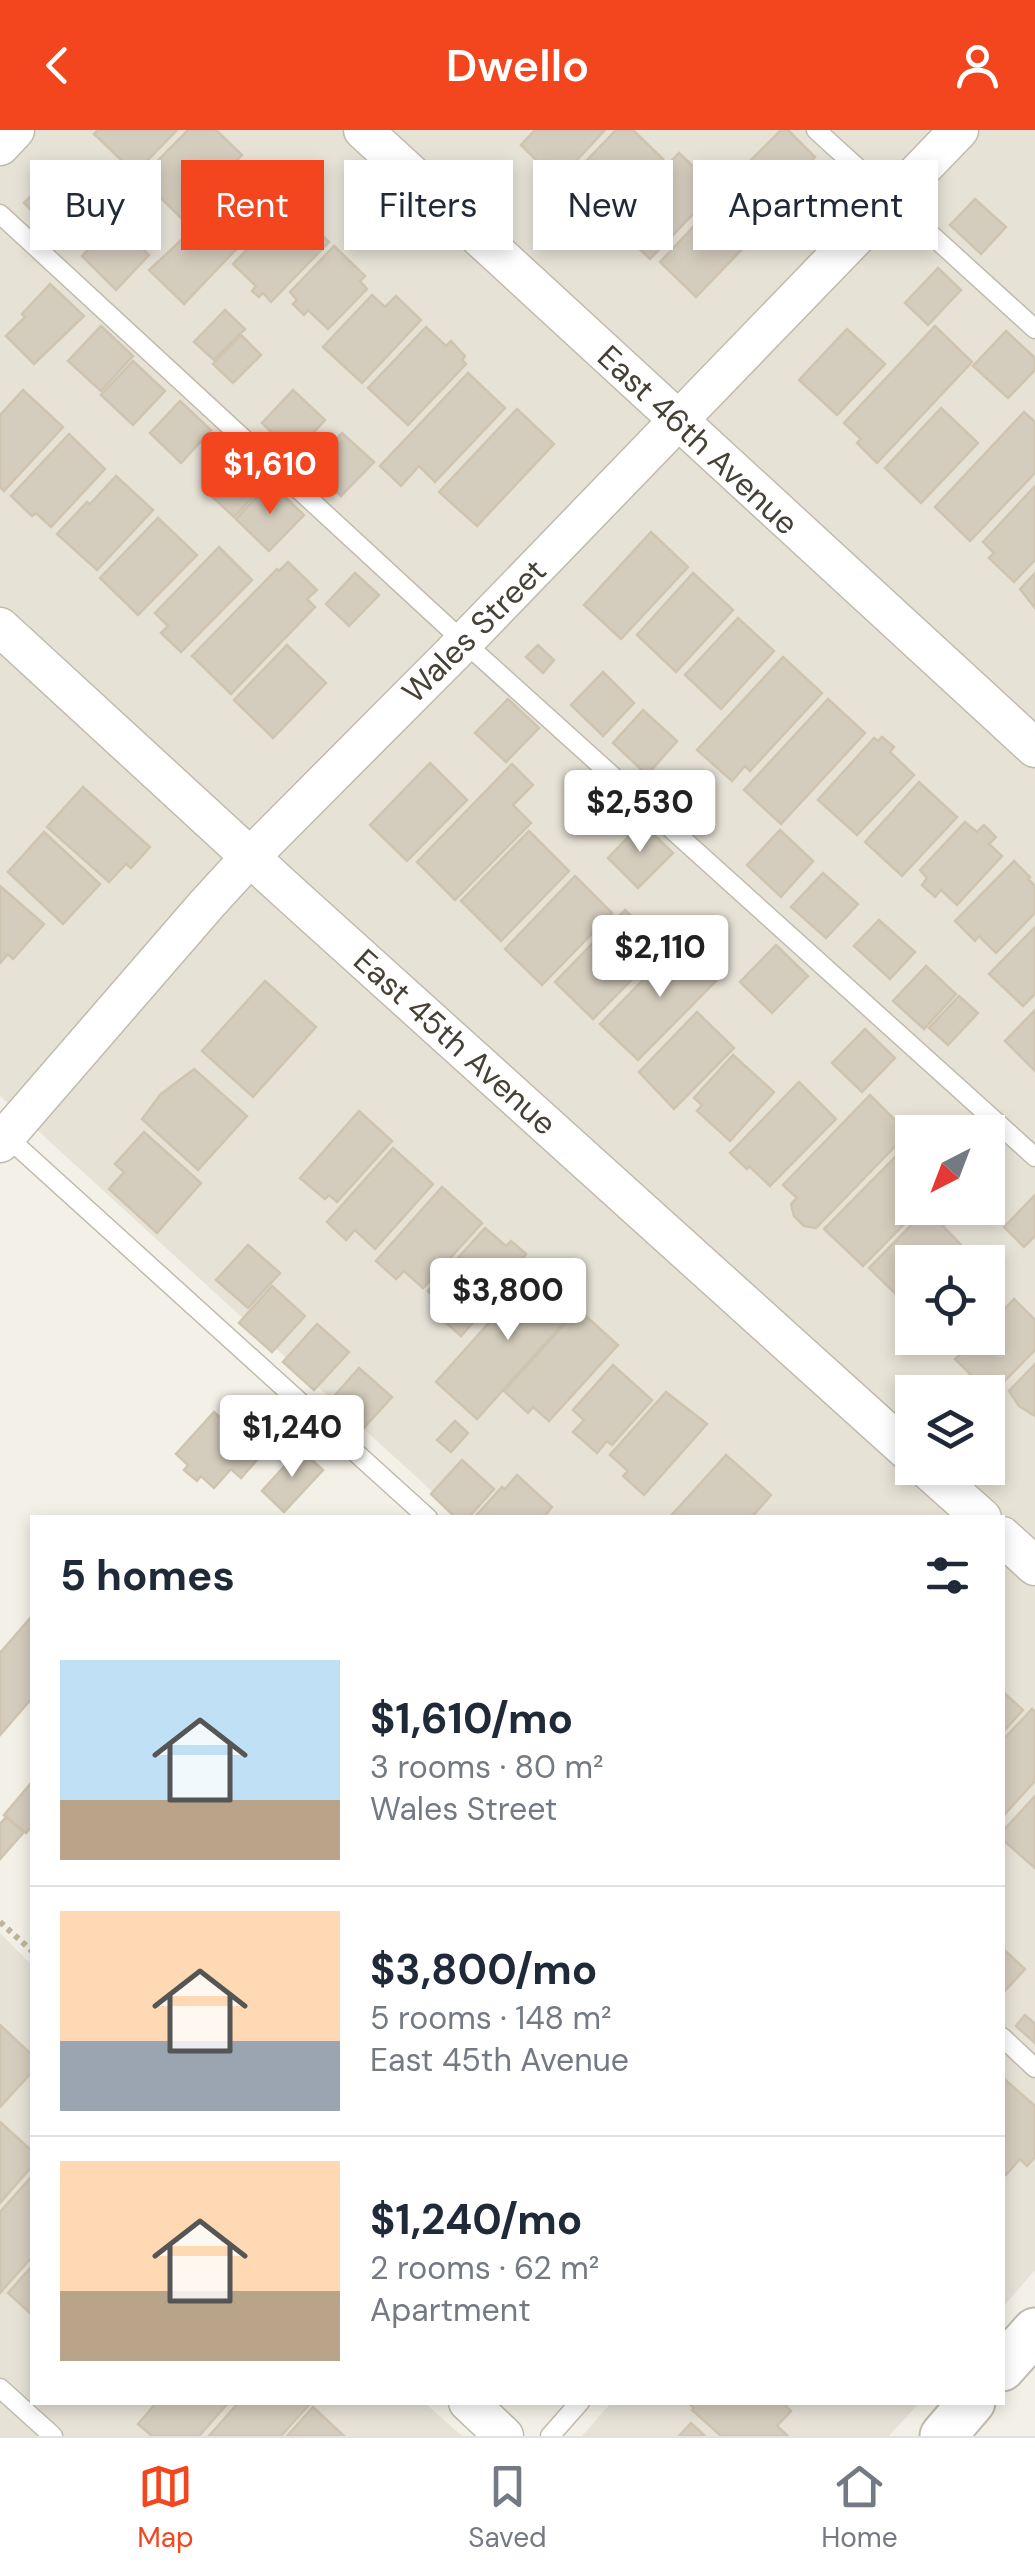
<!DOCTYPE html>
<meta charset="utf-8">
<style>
:root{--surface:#fff;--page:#f2f2f3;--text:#1f2937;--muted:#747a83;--line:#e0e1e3;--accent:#f3451e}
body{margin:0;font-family:"DM Sans",sans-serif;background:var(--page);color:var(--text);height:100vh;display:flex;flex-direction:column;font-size:38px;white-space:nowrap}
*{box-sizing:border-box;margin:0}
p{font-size:32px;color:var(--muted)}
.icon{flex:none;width:55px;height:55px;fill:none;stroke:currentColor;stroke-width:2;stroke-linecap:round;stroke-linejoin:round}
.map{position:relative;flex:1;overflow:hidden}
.drawer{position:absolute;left:30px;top:1385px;width:975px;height:890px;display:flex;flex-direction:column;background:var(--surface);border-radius:0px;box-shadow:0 5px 15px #0003}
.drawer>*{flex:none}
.hud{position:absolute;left:30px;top:30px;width:975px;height:90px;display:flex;gap:20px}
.needle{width:65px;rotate:222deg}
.controls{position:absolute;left:895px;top:985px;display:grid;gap:20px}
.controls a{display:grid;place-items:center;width:110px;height:110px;border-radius:0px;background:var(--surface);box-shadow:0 5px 15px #0003;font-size:50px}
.price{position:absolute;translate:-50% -85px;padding:0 22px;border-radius:10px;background:#fff;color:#222;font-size:32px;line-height:65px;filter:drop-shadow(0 2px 5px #0008)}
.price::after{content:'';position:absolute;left:50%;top:60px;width:30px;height:22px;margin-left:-15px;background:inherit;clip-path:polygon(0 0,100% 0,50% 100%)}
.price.selected{background:var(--accent);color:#fff}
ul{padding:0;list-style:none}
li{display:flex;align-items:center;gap:30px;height:250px;padding:0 30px}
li+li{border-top:2px solid var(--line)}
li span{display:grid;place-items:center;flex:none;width:280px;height:200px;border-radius:0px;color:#555}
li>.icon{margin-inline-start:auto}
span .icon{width:120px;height:120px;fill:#fffc;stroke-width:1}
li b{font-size:42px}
h2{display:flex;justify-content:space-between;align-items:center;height:120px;padding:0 30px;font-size:42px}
.tag{padding:0 35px;border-radius:0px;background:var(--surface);box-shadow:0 5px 15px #0003;font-size:35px;line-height:90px}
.tag.selected{background:var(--accent);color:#fff}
header{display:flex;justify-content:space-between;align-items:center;height:130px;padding:0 30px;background:var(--accent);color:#fff;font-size:45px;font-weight:600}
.tab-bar{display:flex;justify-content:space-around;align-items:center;height:140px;border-top:2px solid var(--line);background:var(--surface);font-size:28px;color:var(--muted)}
.tab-bar a{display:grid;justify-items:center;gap:5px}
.tab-bar .selected{color:var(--accent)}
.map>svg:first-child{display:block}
.residential{fill:#e7e2d6;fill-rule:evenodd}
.building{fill:#d4ccbd;stroke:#cfc4b0;stroke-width:2.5}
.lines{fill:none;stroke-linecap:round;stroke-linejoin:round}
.service-casing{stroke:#c1bbad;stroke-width:21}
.minor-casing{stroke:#c1bbad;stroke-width:41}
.tertiary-casing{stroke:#c1bbad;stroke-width:49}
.path{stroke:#c0b49c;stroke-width:6;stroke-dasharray:5 5;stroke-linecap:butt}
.service{stroke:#fff;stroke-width:18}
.minor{stroke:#fff;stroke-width:38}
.tertiary{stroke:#fff;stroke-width:45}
.labels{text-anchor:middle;stroke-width:9;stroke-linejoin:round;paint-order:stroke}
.street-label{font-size:32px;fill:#464036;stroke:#fff}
</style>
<header><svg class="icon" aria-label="back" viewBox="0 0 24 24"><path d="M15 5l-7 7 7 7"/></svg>Dwello<svg class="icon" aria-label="person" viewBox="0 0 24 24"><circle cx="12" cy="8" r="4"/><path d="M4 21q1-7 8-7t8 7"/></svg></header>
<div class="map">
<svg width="1035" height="2306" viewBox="0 0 1035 2306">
<rect width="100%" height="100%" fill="#f3f0e7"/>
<!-- residential -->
<g class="residential">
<path d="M0,0h1035v2140l-32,37 -1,-789 -542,-1 -460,-421zM912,1002h76v76h-76zM912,1132h76v76h-76zM912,1262h76v76h-76z"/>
<path d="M0,1803l32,32v437l393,1 37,33h-462z"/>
<path d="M611,2273h308l-30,33h-307z"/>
</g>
<!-- building -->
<g class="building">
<path d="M98,0h79l-42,43 -41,-39z"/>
<path d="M188,0h28l26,25 -61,63 -40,-40z"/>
<path d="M535,0h70l-43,46 -16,-15 -4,5 -21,-21z"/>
<path d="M616,0h17l30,29 -57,60 -39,-38z"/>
<path d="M781,0h7l27,27 -34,34 -31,-30z"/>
<path d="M679,23l38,36 -67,70 -38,-36z"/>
<path d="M252,34l16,15 -1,8 15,14 -98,103 -35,-34 40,-37 -6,-5 62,-63z"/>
<path d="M56,40l33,33 -32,33 -33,-33z"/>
<path d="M975,69l31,28 -25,27 -31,-29z"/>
<path d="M713,76l37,35 -54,56 -36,-35z"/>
<path d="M285,80l5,5 6,-5 33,32 -58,60 -8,-9 -4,4 -7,-6 4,-5 -23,-22z"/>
<path d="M115,92l34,33 -33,35 -34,-34z"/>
<path d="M334,116l31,30 -5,5 7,8 -39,40 -20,-19 -4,5 -11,-11 4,-4 -7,-8z"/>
<path d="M938,138l23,22 -33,35 -23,-22z"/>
<path d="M50,154l34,32 -50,48 -28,-28 19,-19 -3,-3z"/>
<path d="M372,165l13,12 11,-11 25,24 -59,63 -39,-36z"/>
<path d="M225,180l20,19 -31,31 -20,-18z"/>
<path d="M101,196l32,30 -32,35 -33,-30z"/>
<path d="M935,196l37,36 -95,101 -20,-20 4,-4 -17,-16z"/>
<path d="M426,197l20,19 5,-5 14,15 -3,4 4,4 -58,61 -40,-37z"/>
<path d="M847,199l38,35 -48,51 -38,-35z"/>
<path d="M1006,201l29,27v12l-27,28 -35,-32z"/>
<path d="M241,205l20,20 -28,28 -20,-19z"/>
<path d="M133,231l32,30 -32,34 -32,-30z"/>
<path d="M468,243l37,35 -70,74 -16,-16 -18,20 -21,-20z"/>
<path d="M23,260l40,37 -59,64 -4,-4v-72z"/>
<path d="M293,260l32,30 -31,34 -32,-31z"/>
<path d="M180,271l31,29 -30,33 -31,-30z"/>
<path d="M941,278l37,35 -57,60 -36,-35z"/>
<path d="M517,279l37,35 -77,82 -38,-34z"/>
<path d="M1024,282l11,10v51l-65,68 -35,-34z"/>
<path d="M342,303l32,29 -33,34 -31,-29z"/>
<path d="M69,304l36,35 -54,58 -15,-14 -4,3 -21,-20z"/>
<path d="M237,323l30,29 -33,35 -30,-28z"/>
<path d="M116,346l37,34 -56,60 -40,-36 30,-32 3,2z"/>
<path d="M270,353l34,32 -35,36 -33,-32z"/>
<path d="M1035,356v74l-21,22 -25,-24 5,-5 -11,-11z"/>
<path d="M158,388l39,37 -59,60 -38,-37z"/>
<path d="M651,402l37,35 -67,72 -37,-34z"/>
<path d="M219,417l33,33 -71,72 -20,-19 7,-7 -13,-13z"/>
<path d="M288,432l29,28 -10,9 8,8 -84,87 -39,-38 85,-87 2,2z"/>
<path d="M355,443l24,22 -30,31 -23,-22z"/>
<path d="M693,443l40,37 -57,62 -39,-37z"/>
<path d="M1035,443v35l-15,-19z"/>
<path d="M738,488l36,33 -53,58 -36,-34z"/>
<path d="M287,515l39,38 -53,55 -39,-38z"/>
<path d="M538,515l16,15 -11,13 -17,-16z"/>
<path d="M783,527l39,36 -72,78 -5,-5 -13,15 -35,-31z"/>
<path d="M603,542l31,31 -31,33 -32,-31z"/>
<path d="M508,569l31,29 -33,34 -31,-29z"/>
<path d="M828,569l37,34 -84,91 -37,-34z"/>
<path d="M643,580l34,31 -30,34 -34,-32z"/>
<path d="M882,607l12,10 -4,5 24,23 -57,60 -39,-35 56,-62 4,3z"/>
<path d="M430,633l37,37 -60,61 -37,-36z"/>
<path d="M512,634l21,21 -20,20 18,18 -76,77 -38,-38z"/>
<path d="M919,652l38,35 -55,59 -37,-34z"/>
<path d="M83,657l67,60 -19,21 -5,-4 -17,18 -62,-55z"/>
<path d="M965,692l12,10 7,-7 12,12 -7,7 13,12 -45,49 -16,-15 -6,7 -13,-12 5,-7 -7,-8z"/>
<path d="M642,693l31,30 -35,35 -30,-30z"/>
<path d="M780,700l33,31 -32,36 -34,-32z"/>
<path d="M529,701l40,40 -68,70 -40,-40z"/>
<path d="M44,702l56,52 -37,40 -55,-52z"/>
<path d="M1014,731l16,16 -2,2 7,7v27l-39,40 -17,-17 -4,5 -20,-20z"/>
<path d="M823,743l35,31 -32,34 -35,-31z"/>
<path d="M575,746l37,37 -70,72 -37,-36z"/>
<path d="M0,756l44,38 -31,35 -5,-5 -8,9z"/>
<path d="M625,780l39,37 -71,72 -38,-37z"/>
<path d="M879,790l36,32 -25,27 -36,-33z"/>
<path d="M1035,797v67l-12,12 -34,-32z"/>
<path d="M682,810l38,37 -82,83 -38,-36z"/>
<path d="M776,815l32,31 -36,37 -32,-31z"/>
<path d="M926,836l30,28 -32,35 -31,-28z"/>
<path d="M265,851l51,46 -63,70 -51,-46z"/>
<path d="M959,866l19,17 -30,32 -19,-17z"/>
<path d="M1035,880v61l-30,-30z"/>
<path d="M697,882l37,36 -60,61 -35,-37z"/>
<path d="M865,899l30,29 -33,34 -30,-29z"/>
<path d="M733,925l41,37 -44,49 -33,-30 5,-6 -8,-7z"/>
<path d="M194,939l53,47 -49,54 -56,-51 19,-25z"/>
<path d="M799,952l37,37 -66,67 -21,-20 -2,3 -17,-16z"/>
<path d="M870,965l38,38 -92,95 -12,-2 -10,-10 -3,-12 6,-6 -14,-13z"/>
<path d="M359,981l33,30 -55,61 -8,-7 -4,4 -25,-21z"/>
<path d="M144,1002l57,51 -44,50 -48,-44 15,-17 -9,-8z"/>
<path d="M909,1013l3,3v62h8l-57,58 -39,-37z"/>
<path d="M393,1018l40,36 -58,65 -20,-19 -9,10 -19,-18z"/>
<path d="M442,1057l40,36 -59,65 -19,-17 -8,8 -20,-18z"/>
<path d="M1035,1065v41l-11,11 -20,-20z"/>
<path d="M928,1078h12l11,10 -8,8 22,23 -13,13h-40v37l-3,-4 -6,6 -34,-33z"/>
<path d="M485,1098l21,18 5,-5 15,13 -5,6 5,4 -65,72 -26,-23 7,-9 -14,-13z"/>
<path d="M248,1115l32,28 -32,35 -32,-28z"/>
<path d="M539,1137l41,38 -103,114 -41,-37z"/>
<path d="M272,1156l33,30 -33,36 -33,-29z"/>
<path d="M1014,1169l21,21v30l-44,45 -36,-36 22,-21h11v-12z"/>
<path d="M578,1179l40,36 -69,76 -16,-14 -5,6 -24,-22z"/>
<path d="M317,1194l32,28 -35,38 -31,-28z"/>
<path d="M934,1208h27l-13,13z"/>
<path d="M1035,1234v52l-16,-10 -10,-15z"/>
<path d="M613,1235l39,35 -40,45 -5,-4 -10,12 -24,-21 11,-12 -11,-10z"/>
<path d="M359,1238l33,29 -31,34 -32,-29z"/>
<path d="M666,1262l41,32 -63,71 -21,-19 5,-5 -18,-16z"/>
<path d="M214,1282l33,30 9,-11 15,13 -30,34 -10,-9 -17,19 -13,-12 -4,5 -13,-11 4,-5 -12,-11z"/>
<path d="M455,1291l13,12 -17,19 -14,-12z"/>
<path d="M300,1319l23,21 -39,42 -22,-21z"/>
<path d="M726,1325l45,40 -20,23h-82z"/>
<path d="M462,1330l32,29 -26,29h-12l-25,-24z"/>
<path d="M517,1345l35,32 -9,11h-69l28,-31 3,2z"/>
<path d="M32,1486v82l-32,37v-82z"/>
<path d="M1002,1561l21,19 -21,23z"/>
<path d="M1032,1579l3,3v69l-30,33 -3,-3v-70z"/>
<path d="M32,1652v44l-6,7 -22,-18z"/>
<path d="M1035,1666v72l-33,-29v-7z"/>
<path d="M6,1687l18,15 -24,27v-35z"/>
<path d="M1002,1818l23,21 -23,25z"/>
<path d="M1025,1885l10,9v19l-19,-17z"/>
<path d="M0,1895l32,30v17l-32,35z"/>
<path d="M1002,1947l33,29v51l-8,9 -7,-7 -14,16 -4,-4z"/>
<path d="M0,1992l32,29v15l-32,37z"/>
<path d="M32,2046v81l-32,36v-81z"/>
<path d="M32,2136v49l-24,-22z"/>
<path d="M157,2272h72l-30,34h-47l-14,-12z"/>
<path d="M239,2272h68l2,3 -28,31h-72z"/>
<path d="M688,2272h94l9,9 -14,15 11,10h-67l-29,-26 2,-2z"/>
<path d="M313,2277l31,29h-57z"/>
<path d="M691,2293l14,13h-26z"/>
</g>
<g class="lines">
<!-- service casing -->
<g class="service-casing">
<g id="service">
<path d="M816,0l219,199"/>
<path d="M0,84l464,428 571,515"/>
<path d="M6,1006l422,382"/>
<path d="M1002,1907l33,31"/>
<path d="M0,2258l53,48"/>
<path d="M550,2306l30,-34"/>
</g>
</g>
<!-- minor casing -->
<g class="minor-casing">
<g id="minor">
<path d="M363,0l672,618"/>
<path d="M0,16l15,-16"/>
<path d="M0,497l286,263 626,565"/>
<path d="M0,1013l207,-239 43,-47 214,-215 495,-512"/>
<path d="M926,1338l56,50"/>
<path d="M1002,1406l33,30"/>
<path d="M468,2272l36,34"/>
</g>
</g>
<!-- tertiary casing -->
<g class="tertiary-casing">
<g id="tertiary">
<path d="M1002,2238l33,-37"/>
<path d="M943,2306l29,-34"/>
</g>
</g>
<!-- path -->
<path class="path" d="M0,1792l32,29"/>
<!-- service -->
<use href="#service" class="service"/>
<!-- minor -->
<use href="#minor" class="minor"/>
<!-- tertiary -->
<use href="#tertiary" class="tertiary"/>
</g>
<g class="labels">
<!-- street labels -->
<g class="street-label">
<text transform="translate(698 310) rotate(43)" y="11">East 46th Avenue</text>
<text transform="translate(474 501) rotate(-45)" y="11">Wales Street</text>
<text transform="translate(455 912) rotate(42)" y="11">East 45th Avenue</text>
</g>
</g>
</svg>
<div class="controls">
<a><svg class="needle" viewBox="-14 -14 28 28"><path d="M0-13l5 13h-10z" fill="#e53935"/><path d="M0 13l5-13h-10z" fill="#747a83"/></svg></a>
<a><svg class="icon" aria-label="locate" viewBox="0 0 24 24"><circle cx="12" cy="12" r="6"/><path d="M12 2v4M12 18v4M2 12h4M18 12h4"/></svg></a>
<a><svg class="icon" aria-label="layers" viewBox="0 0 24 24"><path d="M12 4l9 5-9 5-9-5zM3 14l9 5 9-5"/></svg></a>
</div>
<b class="price selected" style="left:270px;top:387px">$1,610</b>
<b class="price" style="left:640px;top:725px">$2,530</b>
<b class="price" style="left:660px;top:870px">$2,110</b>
<b class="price" style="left:508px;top:1213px">$3,800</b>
<b class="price" style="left:292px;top:1350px">$1,240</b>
<div class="hud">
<a class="tag">Buy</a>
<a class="tag selected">Rent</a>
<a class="tag">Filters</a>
<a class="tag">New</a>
<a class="tag">Apartment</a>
</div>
<section class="drawer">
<h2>5 homes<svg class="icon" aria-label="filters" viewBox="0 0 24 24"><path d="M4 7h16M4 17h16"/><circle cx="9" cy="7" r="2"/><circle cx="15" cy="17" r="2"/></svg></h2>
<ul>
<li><span style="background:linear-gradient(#bfe0f5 70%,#b9a48a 0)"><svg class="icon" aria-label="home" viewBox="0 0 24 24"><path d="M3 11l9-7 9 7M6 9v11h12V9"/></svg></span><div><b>$1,610/mo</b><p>3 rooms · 80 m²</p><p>Wales Street</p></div></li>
<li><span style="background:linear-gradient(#ffd9b3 65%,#9aa5b1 0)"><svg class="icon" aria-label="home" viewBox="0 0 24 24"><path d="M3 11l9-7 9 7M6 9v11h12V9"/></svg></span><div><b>$3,800/mo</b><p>5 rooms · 148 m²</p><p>East 45th Avenue</p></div></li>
<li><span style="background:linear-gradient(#ffd9b3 65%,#b9a48a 0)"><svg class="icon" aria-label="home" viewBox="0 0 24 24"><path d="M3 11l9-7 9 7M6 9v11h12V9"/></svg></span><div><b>$1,240/mo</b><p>2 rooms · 62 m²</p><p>Apartment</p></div></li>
</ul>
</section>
</div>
<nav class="tab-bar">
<a class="selected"><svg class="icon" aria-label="map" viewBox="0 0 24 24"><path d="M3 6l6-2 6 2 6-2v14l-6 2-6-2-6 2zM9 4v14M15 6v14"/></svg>Map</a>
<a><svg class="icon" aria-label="saved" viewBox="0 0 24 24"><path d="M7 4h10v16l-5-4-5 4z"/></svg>Saved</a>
<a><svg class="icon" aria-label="home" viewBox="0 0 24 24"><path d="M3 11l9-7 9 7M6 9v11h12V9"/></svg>Home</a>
</nav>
